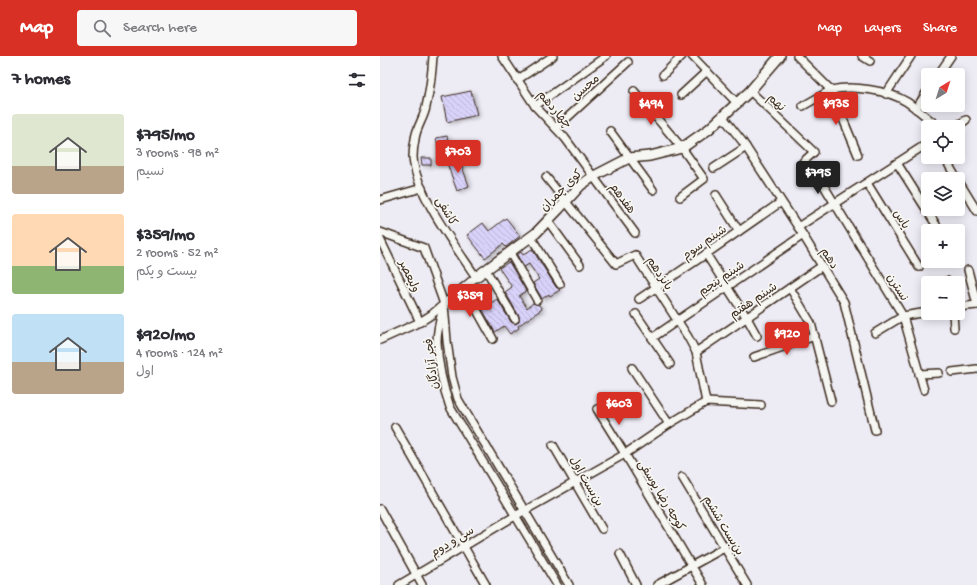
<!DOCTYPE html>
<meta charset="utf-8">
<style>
:root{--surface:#fff;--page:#f7f7f7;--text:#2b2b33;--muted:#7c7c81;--accent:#d93025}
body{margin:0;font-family:"Gochi Hand","Playpen Sans Arabic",sans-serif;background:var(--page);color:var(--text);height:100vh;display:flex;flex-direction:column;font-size:15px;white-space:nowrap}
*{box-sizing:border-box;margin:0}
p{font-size:13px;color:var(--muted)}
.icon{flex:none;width:22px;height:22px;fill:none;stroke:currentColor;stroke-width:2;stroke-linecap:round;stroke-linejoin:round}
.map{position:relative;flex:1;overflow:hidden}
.sheet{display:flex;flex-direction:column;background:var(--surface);width:380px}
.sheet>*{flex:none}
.needle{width:26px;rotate:38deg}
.controls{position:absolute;left:541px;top:12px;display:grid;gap:8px}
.controls a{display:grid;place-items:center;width:44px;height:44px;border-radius:4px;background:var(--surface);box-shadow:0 2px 10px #0003;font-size:20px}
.price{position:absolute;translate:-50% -34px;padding:0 9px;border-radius:4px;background:var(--accent);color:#fff;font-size:13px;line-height:26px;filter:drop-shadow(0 1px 2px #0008)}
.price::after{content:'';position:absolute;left:50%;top:24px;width:12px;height:9px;margin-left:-6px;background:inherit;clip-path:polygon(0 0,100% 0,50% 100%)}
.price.current{background:#222;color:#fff}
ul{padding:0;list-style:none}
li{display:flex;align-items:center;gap:12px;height:100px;padding:0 12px}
li span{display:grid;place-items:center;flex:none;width:112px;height:80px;border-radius:4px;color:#555}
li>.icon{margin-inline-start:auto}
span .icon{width:48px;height:48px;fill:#fffc;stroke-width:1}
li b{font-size:17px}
h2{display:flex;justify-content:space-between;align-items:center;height:48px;padding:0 12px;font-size:17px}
header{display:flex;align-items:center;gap:24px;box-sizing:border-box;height:56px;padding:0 20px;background:var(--accent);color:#fff}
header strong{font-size:19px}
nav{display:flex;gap:22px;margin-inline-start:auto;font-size:14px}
.search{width:280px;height:36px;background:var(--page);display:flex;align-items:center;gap:10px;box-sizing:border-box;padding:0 14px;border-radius:4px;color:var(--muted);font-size:15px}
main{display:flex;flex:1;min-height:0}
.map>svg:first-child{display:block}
.building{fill:url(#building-back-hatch);stroke:#3b2a1e;filter:url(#shadow)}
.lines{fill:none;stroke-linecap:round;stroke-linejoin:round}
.minor-casing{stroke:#3b2a1e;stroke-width:10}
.major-casing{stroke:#3b2a1e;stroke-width:12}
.minor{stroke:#f6f6f2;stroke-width:7}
.major{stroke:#f6f6f2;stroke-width:9}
.labels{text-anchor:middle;stroke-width:3.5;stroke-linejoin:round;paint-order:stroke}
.street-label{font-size:12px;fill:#3b2a1e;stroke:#f6f6f2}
</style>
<header>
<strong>Map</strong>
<div class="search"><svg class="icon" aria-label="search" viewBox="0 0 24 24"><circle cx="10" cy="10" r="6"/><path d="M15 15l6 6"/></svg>Search here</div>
<nav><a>Map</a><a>Layers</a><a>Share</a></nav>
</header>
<main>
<section class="sheet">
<h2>7 homes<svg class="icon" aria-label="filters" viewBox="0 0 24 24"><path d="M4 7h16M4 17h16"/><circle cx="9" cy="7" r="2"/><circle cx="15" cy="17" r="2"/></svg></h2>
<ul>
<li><span style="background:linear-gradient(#dfe7d0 65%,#b9a48a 0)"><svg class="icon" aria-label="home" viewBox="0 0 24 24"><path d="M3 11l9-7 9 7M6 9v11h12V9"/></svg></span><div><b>$795/mo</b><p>3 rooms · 98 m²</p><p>نسیم</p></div></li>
<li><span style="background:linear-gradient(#ffd9b3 65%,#8fb573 0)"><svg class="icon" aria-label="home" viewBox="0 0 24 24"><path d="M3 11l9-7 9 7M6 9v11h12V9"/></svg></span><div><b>$359/mo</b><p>2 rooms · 52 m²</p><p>بیست و یکم</p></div></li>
<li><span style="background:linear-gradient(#bfe0f5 60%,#b9a48a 0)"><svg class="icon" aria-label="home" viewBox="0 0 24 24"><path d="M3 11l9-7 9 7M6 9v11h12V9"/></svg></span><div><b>$920/mo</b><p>4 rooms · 124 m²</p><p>اول</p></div></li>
</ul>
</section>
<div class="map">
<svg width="597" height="529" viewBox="0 0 597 529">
<defs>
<pattern id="building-back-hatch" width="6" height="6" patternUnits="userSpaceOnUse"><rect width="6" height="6" fill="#d8d1f9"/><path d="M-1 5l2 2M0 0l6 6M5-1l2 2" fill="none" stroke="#bab4d5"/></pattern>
<filter id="shadow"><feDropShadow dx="2.5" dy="1.5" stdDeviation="2" flood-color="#0004"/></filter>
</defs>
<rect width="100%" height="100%" fill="#edebf4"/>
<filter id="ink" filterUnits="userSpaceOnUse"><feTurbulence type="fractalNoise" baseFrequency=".025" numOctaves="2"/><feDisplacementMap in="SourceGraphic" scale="8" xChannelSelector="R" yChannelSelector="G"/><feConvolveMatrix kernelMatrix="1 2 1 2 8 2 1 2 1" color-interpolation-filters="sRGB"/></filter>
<g filter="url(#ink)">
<!-- building -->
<g class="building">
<path d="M91,35l6,24 -30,7 -5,-25z"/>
<path d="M67,80l2,12 -10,2 -3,-12z"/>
<path d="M41,102h10v7h-9z"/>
<path d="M79,102l10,28 -12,5 -10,-28z"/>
<path d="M126,162l14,18 -14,11 -3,-3 -18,14 -18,-23 16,-12 6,8z"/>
<path d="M152,193l24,38 4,3 -10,6 -1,-2 -7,5 -9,-16 6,-4 -10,-15 -5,3 -7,-12 4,-3 2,3z"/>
<path d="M129,206l17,29 -7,5 8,12 6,-5 6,2 3,4 -24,17 1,2 -9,6 -6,-8 -9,6 -15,-27 6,-4 2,4 9,-6 14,23 4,2 4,-2v-6l-14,-24 7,-5 -13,-19z"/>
</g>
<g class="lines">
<!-- minor casing -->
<g class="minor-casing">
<g id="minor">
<path d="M122,0l33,50 30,32 70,95"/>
<path d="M312,0l46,48"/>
<path d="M417,0l34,34c21,-5 57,0 76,12 9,6 18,14 27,21l3,4"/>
<path d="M482,0l8,5"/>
<path d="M283,19l19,-19"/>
<path d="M558,19l13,-19"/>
<path d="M137,24l36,-24"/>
<path d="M254,35l48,57 22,31 -24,18"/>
<path d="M370,35l64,61 -11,10"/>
<path d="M506,38l25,-38"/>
<path d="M301,39l26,-24"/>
<path d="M155,50l71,-50"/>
<path d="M423,50l28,-16 27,65"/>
<path d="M536,53l12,-19"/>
<path d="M343,61l19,24 56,86 46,75 31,128"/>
<path d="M575,71l11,-7"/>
<path d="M176,72l72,-66"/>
<path d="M230,75l43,59"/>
<path d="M564,101l13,22"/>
<path d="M517,107l43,68"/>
<path d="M334,112l32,-21"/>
<path d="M438,120l85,140 21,74"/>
<path d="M166,121l70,87 19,-9 53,82 8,15 10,50"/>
<path d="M578,124l19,31"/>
<path d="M487,127l52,84"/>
<path d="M336,139l23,36"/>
<path d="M0,144l42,-12"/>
<path d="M168,165l32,44"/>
<path d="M418,171l130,-84"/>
<path d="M0,176l44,16 20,56 3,37 5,36 6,22 111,186"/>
<path d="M151,181l29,47"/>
<path d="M0,183l40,83"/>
<path d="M130,197l27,47"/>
<path d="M326,198l41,64 10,18"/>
<path d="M106,214l29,49"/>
<path d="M588,214l9,35"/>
<path d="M567,225l1,2"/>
<path d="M84,231l29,52"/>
<path d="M410,232l21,35 20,78"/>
<path d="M259,243l67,-45 75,-52"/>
<path d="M578,251l19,-2"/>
<path d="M63,252c-3,11 -6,23 -6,34 1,22 6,45 13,65l107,178"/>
<path d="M573,257l1,15"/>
<path d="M256,258l34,50"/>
<path d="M495,277l28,-17 25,-4"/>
<path d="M272,282l151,-103"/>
<path d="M0,284l40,-18 11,-7 45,-38c-20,-30 -61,-84 -63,-120 0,-6 1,-13 2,-18 1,-11 9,-21 11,-32 4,-17 6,-34 7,-51"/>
<path d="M316,296l126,-86"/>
<path d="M374,301l61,-21"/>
<path d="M252,312l37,56"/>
<path d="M572,316l25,-3"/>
<path d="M539,318l20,-1"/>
<path d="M217,353l28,45 44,-30 37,-22 55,3"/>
<path d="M15,371l91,158"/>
<path d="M173,389l49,84"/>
<path d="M302,421l65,108"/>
<path d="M0,453l42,76"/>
<path d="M240,498l16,31"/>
<path d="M19,529l116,-69 110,-62 78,131"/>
<path d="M277,529l67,-37"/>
</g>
</g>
<!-- major casing -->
<g class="major-casing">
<path id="major" d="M96,221l60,-44 23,-24 22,-24 13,-9 35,-18 21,-2 32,-8 27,-19 41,-38 30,-35"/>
</g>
<!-- minor -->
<use href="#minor" class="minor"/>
<!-- major -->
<use href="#major" class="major"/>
</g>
</g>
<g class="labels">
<!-- street labels -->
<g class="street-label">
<text transform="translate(205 31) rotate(-42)" y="4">محسن</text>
<text transform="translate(397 46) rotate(43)" y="4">نهم</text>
<text transform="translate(175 53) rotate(49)" y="4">چهاردهم</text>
<text transform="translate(181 134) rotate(-45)" y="4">کوی چمران</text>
<text transform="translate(243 142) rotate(54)" y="4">هفدهم</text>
<text transform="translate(67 155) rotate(60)" y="4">کاشفی</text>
<text transform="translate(522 163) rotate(58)" y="4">یاس</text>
<text transform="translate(324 186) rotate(-35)" y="4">شبنم سوم</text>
<text transform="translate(450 202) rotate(58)" y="4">دهم</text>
<text transform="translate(280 217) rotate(57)" y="4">پانزدهم</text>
<text transform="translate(30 220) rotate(65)" y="4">ولیعصر</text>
<text transform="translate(341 222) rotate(-34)" y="4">شبنم پنجم</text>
<text transform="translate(518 231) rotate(58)" y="4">نسترن</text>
<text transform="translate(373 244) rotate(-34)" y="4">شبنم هفتم</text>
<text transform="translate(51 308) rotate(-97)" y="4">فجر آزادگان</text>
<text transform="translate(207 425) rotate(60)" y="4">بن‌بست اول</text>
<text transform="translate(282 439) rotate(59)" y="4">کوچه رضا یوسفی</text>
<text transform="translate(344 469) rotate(59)" y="4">بن‌بست ششم</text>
<text transform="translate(72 485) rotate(-31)" y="4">سی و دوم</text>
</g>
</g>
</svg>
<div class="controls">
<a><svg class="needle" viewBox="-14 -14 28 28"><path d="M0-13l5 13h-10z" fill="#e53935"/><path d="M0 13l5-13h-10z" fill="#7c7c81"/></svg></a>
<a><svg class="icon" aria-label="locate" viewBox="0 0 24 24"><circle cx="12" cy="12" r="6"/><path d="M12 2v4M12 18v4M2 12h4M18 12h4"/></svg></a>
<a><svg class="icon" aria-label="layers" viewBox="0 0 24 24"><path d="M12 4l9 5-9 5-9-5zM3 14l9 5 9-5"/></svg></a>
<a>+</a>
<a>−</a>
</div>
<b class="price" style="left:271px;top:70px">$494</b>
<b class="price" style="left:456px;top:70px">$935</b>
<b class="price" style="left:78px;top:118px">$703</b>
<b class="price current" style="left:438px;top:139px">$795</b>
<b class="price" style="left:90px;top:262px">$359</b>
<b class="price" style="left:407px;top:300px">$920</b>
<b class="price" style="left:239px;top:370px">$603</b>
</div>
</main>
